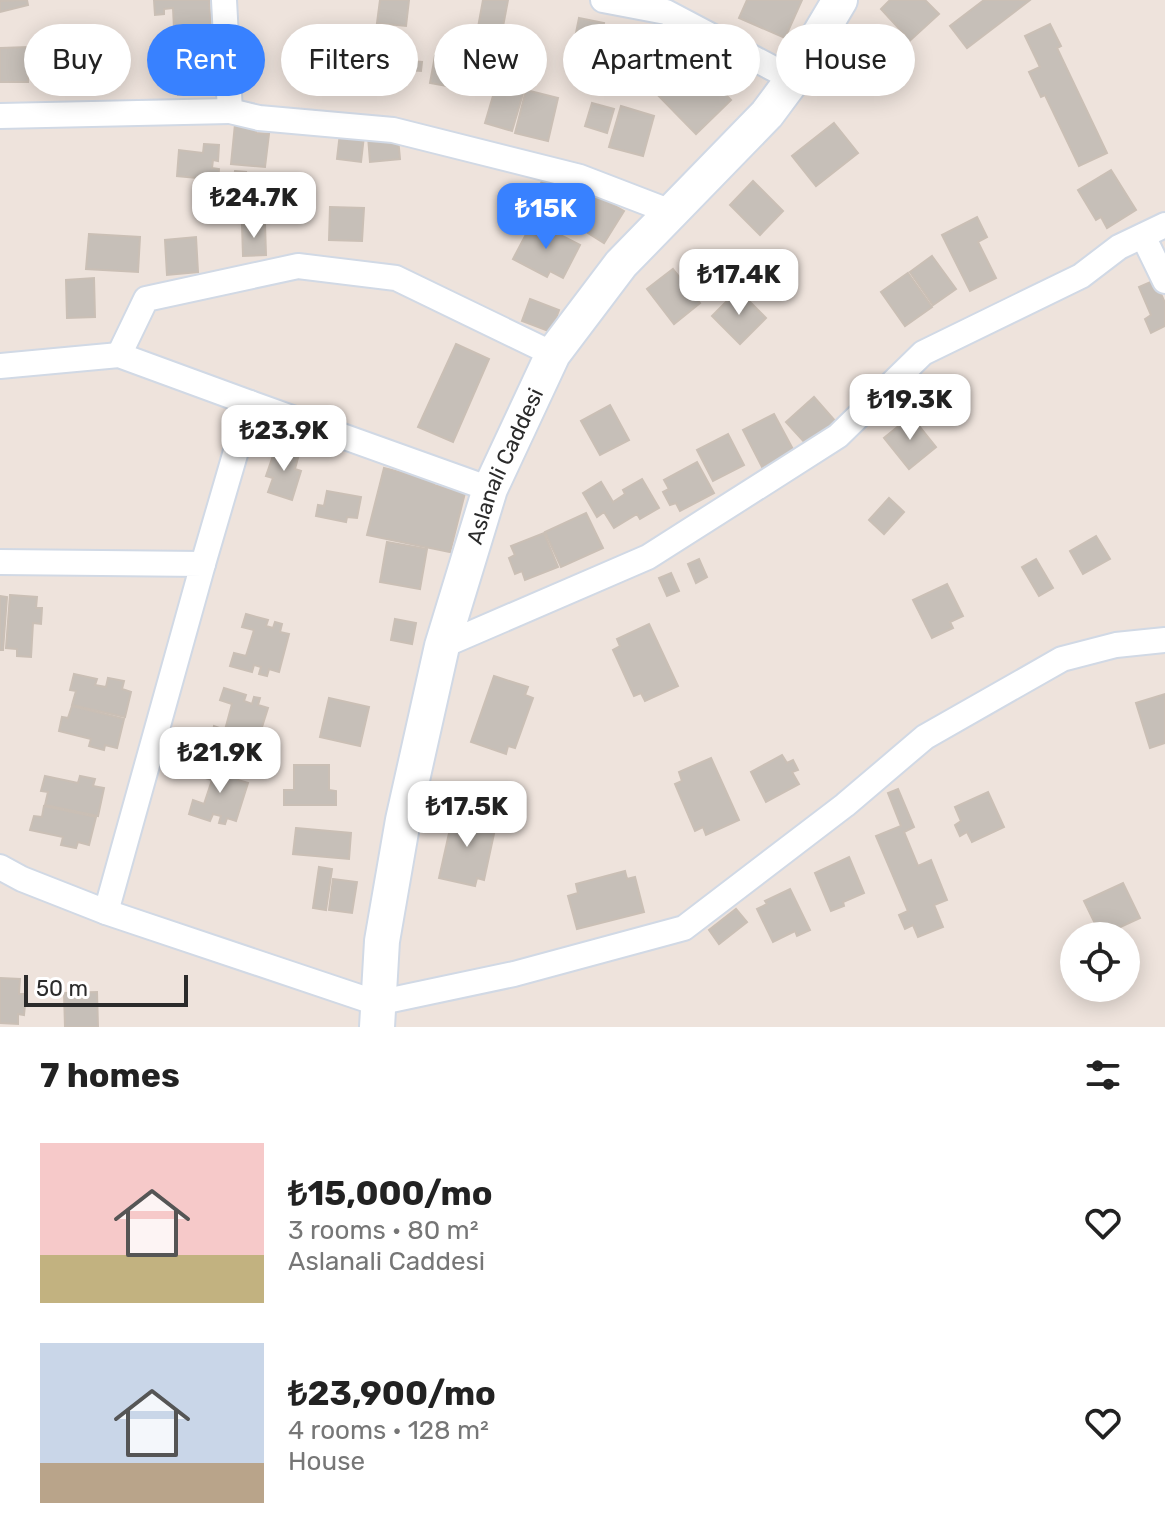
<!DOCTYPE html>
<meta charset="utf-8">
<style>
:root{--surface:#fff;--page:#f2f2f2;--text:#222;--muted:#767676;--accent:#3881ff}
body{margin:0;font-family:Rubik,sans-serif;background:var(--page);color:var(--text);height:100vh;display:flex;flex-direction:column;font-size:30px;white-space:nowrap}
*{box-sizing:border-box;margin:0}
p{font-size:26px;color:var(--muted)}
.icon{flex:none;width:44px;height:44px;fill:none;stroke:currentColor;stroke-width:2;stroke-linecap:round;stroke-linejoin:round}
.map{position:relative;height:1027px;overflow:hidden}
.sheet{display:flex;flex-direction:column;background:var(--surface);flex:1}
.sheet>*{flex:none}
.hud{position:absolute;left:24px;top:24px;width:1118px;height:72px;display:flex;gap:16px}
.buttons{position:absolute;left:1060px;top:922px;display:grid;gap:16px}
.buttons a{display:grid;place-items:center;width:80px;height:80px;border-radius:50%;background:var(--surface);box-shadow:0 4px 20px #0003;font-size:40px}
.scale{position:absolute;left:24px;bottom:20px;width:164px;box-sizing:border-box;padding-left:8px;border:4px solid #2b2b2b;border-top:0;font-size:22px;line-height:28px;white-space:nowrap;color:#2b2b2b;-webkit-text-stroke:6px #fff;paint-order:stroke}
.price{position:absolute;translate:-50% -68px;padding:0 18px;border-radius:16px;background:#fff;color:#222;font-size:26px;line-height:52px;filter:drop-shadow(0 2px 4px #0008)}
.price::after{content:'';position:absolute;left:50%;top:48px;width:24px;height:18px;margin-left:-12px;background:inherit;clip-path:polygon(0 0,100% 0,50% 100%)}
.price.selected{background:var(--accent);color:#fff}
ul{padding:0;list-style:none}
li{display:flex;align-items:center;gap:24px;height:200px;padding:0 40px}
li span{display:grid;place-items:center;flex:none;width:224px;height:160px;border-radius:0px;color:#555}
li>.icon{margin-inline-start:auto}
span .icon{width:96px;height:96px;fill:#fffc;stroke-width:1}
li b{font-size:34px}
h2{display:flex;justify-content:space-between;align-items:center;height:96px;padding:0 40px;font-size:34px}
.chip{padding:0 28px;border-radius:36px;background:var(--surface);box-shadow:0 4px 20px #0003;font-size:28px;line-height:72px}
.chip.selected{background:var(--accent);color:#fff}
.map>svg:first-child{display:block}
.building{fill:#c6bfb8;stroke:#cabfb5;stroke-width:2}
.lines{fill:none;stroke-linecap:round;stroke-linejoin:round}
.street-casing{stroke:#d1d9e5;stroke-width:28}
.secondary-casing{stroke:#d1d9e5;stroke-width:38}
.street{stroke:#fff;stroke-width:24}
.secondary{stroke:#fff;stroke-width:34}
.labels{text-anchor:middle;stroke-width:6;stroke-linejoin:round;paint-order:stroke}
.street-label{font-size:22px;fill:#2b2b2b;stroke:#fff}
</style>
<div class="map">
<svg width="1165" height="1027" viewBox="0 0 1165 1027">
<rect width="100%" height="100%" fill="#eee3dc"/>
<!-- building -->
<g class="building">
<path d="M27,0l1,5 -28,7v-11z"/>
<path d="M154,0h55l2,28 -37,1 -1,-21 -9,1v5l-9,1z"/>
<path d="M380,0h29l-3,26 -29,-3z"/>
<path d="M483,0h25l-7,37 -24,-4z"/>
<path d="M747,0h55l-17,38 -46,-20z"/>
<path d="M890,0h35l14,14 -34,31 -5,-6 5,-4 -24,-26z"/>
<path d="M984,0h46l-63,48 -17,-22z"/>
<path d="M579,18l25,5 -8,40 -25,-5z"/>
<path d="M1050,24l11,22 -4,2 50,105 -28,13 -34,-71 -4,2 -12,-25 11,-5 -15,-31z"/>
<path d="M616,29l34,7 -3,14 9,2 -3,14 -9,-2 -2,9 -23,-5 1,-7 -11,-3z"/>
<path d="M28,47v35h-28v-34z"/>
<path d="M684,52l47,48 -35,34 -47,-48z"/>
<path d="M435,56l23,4 -5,27 -23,-4z"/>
<path d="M213,58l1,36 -36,1 -1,-35z"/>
<path d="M410,61l12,1 -1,9 -12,-1z"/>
<path d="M498,79l27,8 -13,44 -27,-8z"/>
<path d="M526,90l32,8 -10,43 -33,-8z"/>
<path d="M592,103l22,6 -7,24 -22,-7z"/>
<path d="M621,106l33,10 -11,40 -34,-9z"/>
<path d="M834,123l24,30 -42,33 -24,-30z"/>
<path d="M235,124l21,2v7l13,1 -4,33 -34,-3z"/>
<path d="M340,133l24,3 -3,26 -24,-3z"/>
<path d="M368,136l30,2 2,21 -30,3z"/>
<path d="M204,144l15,1 -1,16 -5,-1 -1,8 7,1 -1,11 -41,-4 2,-26 24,3z"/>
<path d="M1111,170l25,40 -29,18 -6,-11 -5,3 -18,-30z"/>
<path d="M235,171l11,1 -1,7h-11z"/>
<path d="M545,175l11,6 -16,33 -11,-6z"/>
<path d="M753,181l30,30 -23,24 -30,-30z"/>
<path d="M591,192l33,19 -20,32 -32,-20z"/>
<path d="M330,207l34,1 -2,33 -33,-1z"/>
<path d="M977,217l10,20 -9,5 18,36 -26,13 -28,-56z"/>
<path d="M533,221l47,24 -17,33 -13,-7 -3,6 -34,-18z"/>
<path d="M265,224l1,31 -23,1 -1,-31z"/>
<path d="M89,234l51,3 -2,35 -52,-3z"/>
<path d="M196,237l2,35 -31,3 -2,-35z"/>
<path d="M932,256l24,33 -23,16 -23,-33z"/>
<path d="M673,269l27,34 -26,21 -27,-35z"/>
<path d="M908,273l24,34 -27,19 -24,-34z"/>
<path d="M94,278l1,39 -28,1 -1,-38z"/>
<path d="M1155,280l10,23v23l-14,7 -6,-14 6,-4 -12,-28z"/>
<path d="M738,290l28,28 -26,26 -28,-28z"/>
<path d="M530,299l29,11 -8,22 -29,-11z"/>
<path d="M456,344l33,15 -36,83 -35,-15z"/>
<path d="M936,380l16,31 -9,5 -17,-30z"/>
<path d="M814,397l22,25 -28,24 -22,-24z"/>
<path d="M610,405l19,35 -29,15 -19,-34z"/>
<path d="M774,414l20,37 -32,16 -19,-37z"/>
<path d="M911,416l25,31 -27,22 -25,-31z"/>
<path d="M728,434l16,31 -31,16 -16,-31z"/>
<path d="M276,447l23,7 -4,15 6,2 -9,29 -24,-8 5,-14 -7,-2z"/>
<path d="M697,462l17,31 -34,18 -4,-8 -6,2 -7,-13 6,-3 -5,-9z"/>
<path d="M384,468l51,13 -1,4 31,8 -15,59 -83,-17z"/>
<path d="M642,479l17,29 -19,11 -3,-5 -23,14 -10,-16 -7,5 -14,-24 18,-11 12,20 12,-8 -2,-4z"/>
<path d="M327,491l34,6 -4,21 -10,-1 -1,5 -30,-6 2,-11 6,1z"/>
<path d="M889,498l15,14 -20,22 -15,-14z"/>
<path d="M586,513l17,35 -42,19 -16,-35z"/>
<path d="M544,533l14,34 -33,13 -3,-9 -7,3 -6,-16 6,-3 -4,-9z"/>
<path d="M1096,536l14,23 -27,15 -13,-23z"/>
<path d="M387,542l40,7 -7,40 -40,-7z"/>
<path d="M699,559l8,18 -11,6 -8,-19z"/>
<path d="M1036,559l17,29 -14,8 -17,-29z"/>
<path d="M671,573l8,18 -12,5 -8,-18z"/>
<path d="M947,584l16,32 -13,6 3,6 -21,10 -19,-38z"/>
<path d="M10,595l27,2 -1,11h6l-1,16 -8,-1 -2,34 -14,-1v-7l-11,-1z"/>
<path d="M0,596l7,1 -4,53h-3z"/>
<path d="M246,614l22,6 -2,6 7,2 2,-6 7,2 -2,8 9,2 -10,38 -10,-3 -2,7 -8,-2 2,-7 -7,-2 -2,7 -22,-6 4,-13 12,3 8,-26 -12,-3z"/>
<path d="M395,619l21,4 -4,21 -21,-4z"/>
<path d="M649,624l29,62 -33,15 -4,-8 -7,3 -21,-46 7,-4 -3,-7z"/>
<path d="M74,674l23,5 -2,6 11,2 2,-9 16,3 -2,8 9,3 -6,25 -53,-12 4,-14 -6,-1z"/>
<path d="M494,676l34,11 -3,8 8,3 -18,50 -7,-2 -2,8 -35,-12z"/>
<path d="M224,688l22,7 -2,6 8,3 2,-7 6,1 -2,7 10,3 -12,38 -8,-2 -2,7 -8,-3 2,-6 -7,-2 -2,7 -21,-6 4,-15 11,4 7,-26 -12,-4z"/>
<path d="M1165,694v49l-15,5 -14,-45z"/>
<path d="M329,698l40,9 -9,39 -40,-9z"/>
<path d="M72,706l52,13 -7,29 -12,-3 -1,5 -15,-4 2,-7 -32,-8 3,-14 6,1z"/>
<path d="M782,755l5,8 6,-3 5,10 -6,2 7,12 -33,18 -15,-30z"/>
<path d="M711,758l28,62 -33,15 -3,-8 -8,4 -20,-47 7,-3 -3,-9z"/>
<path d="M204,762l22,7 -3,7 8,2 2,-7 8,2 -3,7 10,3 -12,38 -9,-3 -2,6 -6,-1 2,-7 -8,-2 -3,7 -21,-7 4,-14 11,4 8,-24 -13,-4z"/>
<path d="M294,765h35v25l7,1v14h-52v-15h10z"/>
<path d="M45,776l33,7 2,-7 15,3 -2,7 11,2 -6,28 -53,-11 3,-13 -7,-1z"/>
<path d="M898,789l16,38 -10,5 14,34 13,-6 16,40 -13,5 9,22 -25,10 -5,-12 -8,4 -6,-14 9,-4 -32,-75 25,-10 -13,-33z"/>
<path d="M988,792l16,35 -32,15 -5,-10 -7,4 -5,-11 6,-4 -6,-14z"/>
<path d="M44,806l52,11 -7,28 -11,-3 -2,6 -15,-3 2,-8 -33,-7 4,-14 8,1z"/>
<path d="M454,811l34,8 -2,8 9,2 -11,51 -7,-2 -2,8 -36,-8z"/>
<path d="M296,828l55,5 -2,26 -56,-5z"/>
<path d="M849,857l15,36 -21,9 1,4 -13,5 -16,-38z"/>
<path d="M319,867l13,2 -6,41 -13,-2z"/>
<path d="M625,871l2,8 8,-2 9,35 -67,17 -9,-33 10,-3 -2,-9z"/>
<path d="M333,879l24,3 -5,31 -23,-3z"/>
<path d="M1123,883l17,35 -39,18 -17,-35z"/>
<path d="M790,889l20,41 -13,6 -2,-5 -22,11 -16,-33 10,-5 -2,-3z"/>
<path d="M736,909l11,13 -28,22 -10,-14z"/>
<path d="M0,978l20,1 -1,15h7l-2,21 -6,-1v10l-18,-1z"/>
<path d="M97,992l1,35h-33l-1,-34z"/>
</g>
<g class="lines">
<!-- street casing -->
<g class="street-casing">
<g id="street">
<path d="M224,0l6,111 29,7 134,12 187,47 91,35"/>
<path d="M603,0l63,12 127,67"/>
<path d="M0,116l230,-5"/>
<path d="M1143,236l22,45"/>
<path d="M119,355l27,-56 152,-33 98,12 157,76"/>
<path d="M0,366l119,-11 131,48"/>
<path d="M0,562l203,2 -97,348"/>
<path d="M203,564l47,-161 240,86"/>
<path d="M442,646l206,-89 190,-121 85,-83 158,-77 38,-29 46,-22"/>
<path d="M0,867l22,12 84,33 271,91 137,-29 170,-46 161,-123 80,-68 137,-78 54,-14 49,-5"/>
</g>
</g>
<!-- secondary casing -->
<g class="secondary-casing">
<g id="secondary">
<path id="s1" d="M377,1027l5,-86 21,-121 39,-174 48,-157 63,-135 68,-90 146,-150 26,-35 47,-79"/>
</g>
</g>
<!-- street -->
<use href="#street" class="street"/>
<!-- secondary -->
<use href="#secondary" class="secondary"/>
</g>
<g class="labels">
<!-- street labels -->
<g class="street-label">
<text dy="8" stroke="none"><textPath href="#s1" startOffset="578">Aslanali Caddesi</textPath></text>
</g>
</g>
</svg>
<div class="buttons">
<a><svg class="icon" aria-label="locate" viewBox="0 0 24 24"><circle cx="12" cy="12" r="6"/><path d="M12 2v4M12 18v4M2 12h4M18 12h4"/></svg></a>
</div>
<div class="scale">50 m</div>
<b class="price" style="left:254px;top:240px">₺24.7K</b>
<b class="price selected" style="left:546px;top:251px">₺15K</b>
<b class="price" style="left:739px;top:317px">₺17.4K</b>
<b class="price" style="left:910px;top:442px">₺19.3K</b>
<b class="price" style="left:284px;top:473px">₺23.9K</b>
<b class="price" style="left:220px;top:795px">₺21.9K</b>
<b class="price" style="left:467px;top:849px">₺17.5K</b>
<div class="hud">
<a class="chip">Buy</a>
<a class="chip selected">Rent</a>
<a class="chip">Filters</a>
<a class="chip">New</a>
<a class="chip">Apartment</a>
<a class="chip">House</a>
</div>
</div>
<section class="sheet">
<h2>7 homes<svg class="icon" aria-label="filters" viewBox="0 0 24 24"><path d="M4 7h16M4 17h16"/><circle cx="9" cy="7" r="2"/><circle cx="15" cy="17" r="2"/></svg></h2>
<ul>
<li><span style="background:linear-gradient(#f6c9c9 70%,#c2b280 0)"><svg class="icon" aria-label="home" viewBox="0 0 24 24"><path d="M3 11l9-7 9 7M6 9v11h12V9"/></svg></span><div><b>₺15,000/mo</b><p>3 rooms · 80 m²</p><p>Aslanali Caddesi</p></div><svg class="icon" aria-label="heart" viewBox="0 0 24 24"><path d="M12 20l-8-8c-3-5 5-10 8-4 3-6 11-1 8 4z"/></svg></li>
<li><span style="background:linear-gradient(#c9d6e8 75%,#b9a48a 0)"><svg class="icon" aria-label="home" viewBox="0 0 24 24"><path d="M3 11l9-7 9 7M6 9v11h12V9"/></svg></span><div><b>₺23,900/mo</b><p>4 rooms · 128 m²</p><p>House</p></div><svg class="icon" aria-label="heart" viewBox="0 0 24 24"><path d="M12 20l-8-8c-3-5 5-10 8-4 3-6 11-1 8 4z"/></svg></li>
</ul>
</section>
